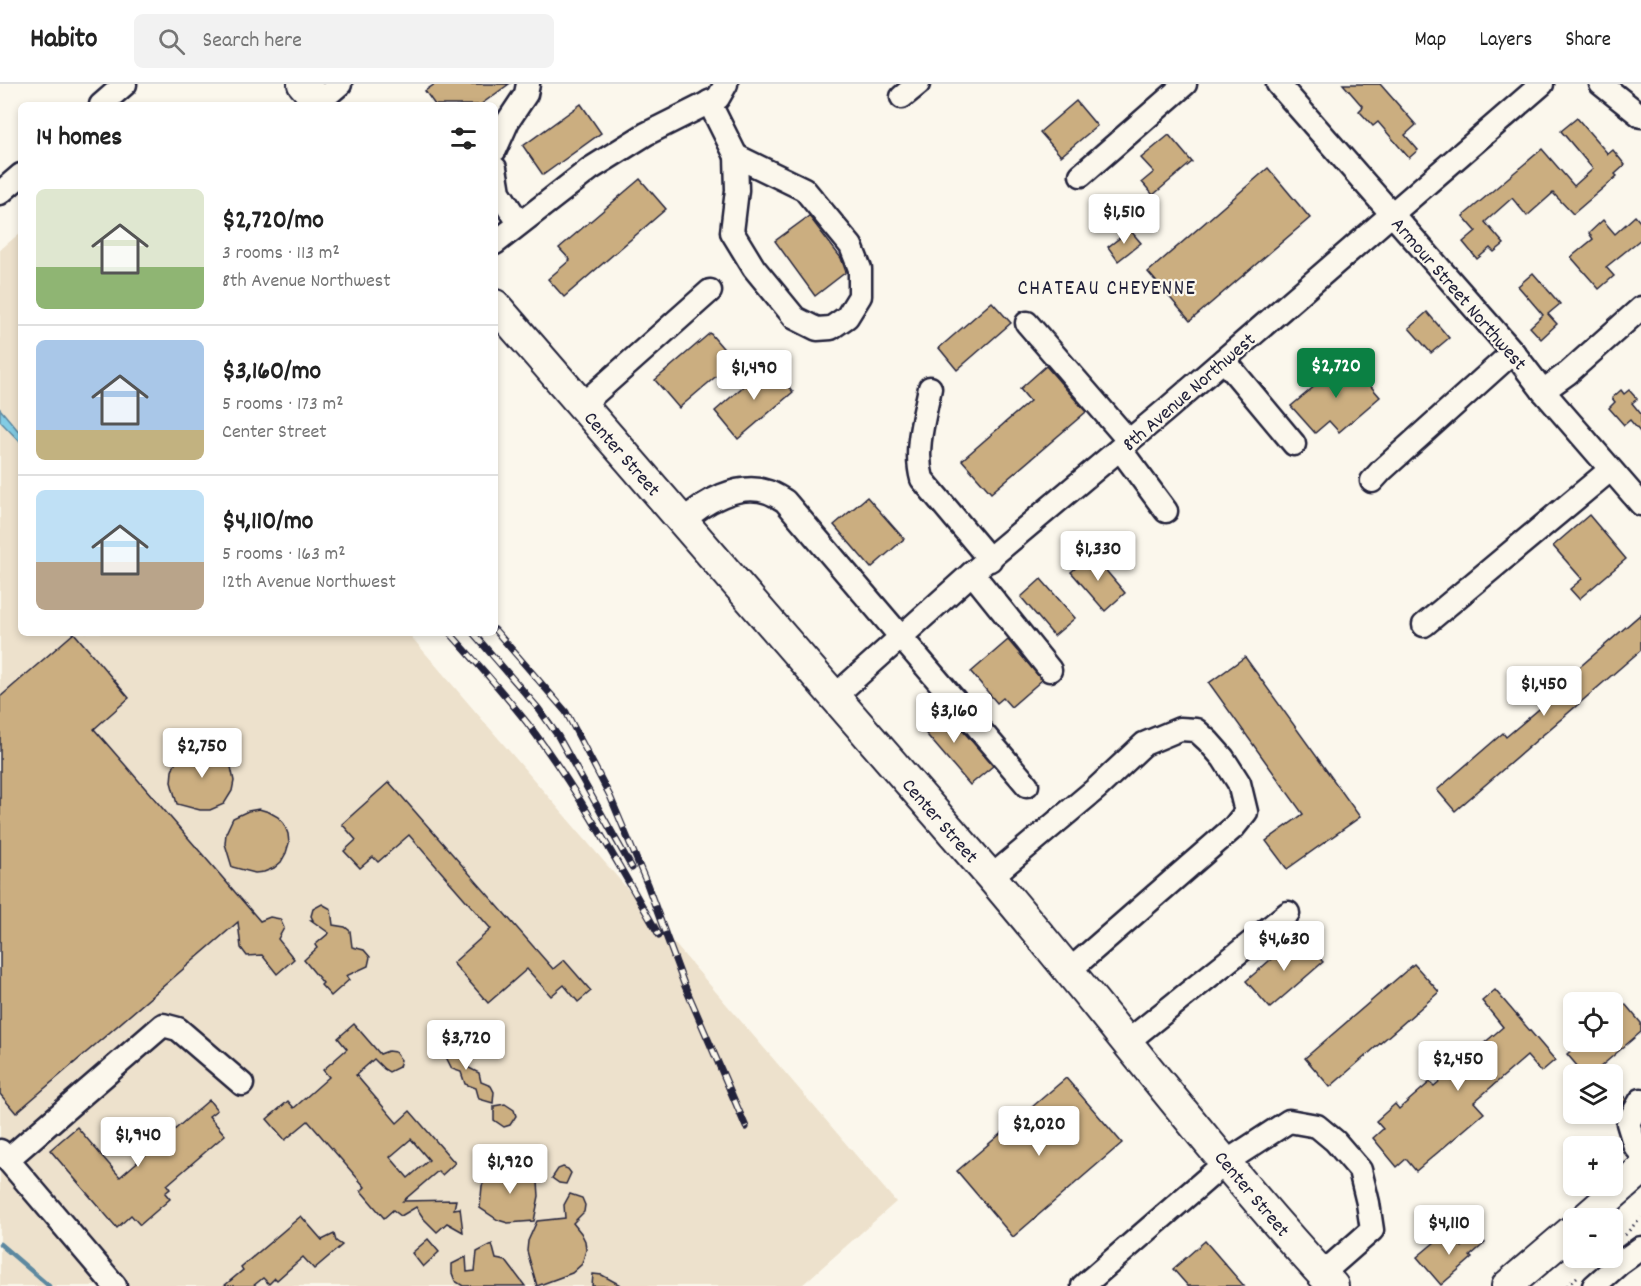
<!DOCTYPE html>
<meta charset="utf-8">
<style>
:root{--surface:#fff;--page:#f2f2f2;--text:#222;--muted:#767676;--line:#e0e0e0;--accent:#0b8043}
body{margin:0;font-family:Dekko,sans-serif;background:var(--page);color:var(--text);height:100vh;display:flex;flex-direction:column;font-size:22px;white-space:nowrap}
*{box-sizing:border-box;margin:0}
p{font-size:20px;color:var(--muted)}
.icon{flex:none;width:33px;height:33px;fill:none;stroke:currentColor;stroke-width:2;stroke-linecap:round;stroke-linejoin:round}
.map{position:relative;flex:1;overflow:hidden}
.side{position:absolute;left:18px;top:18px;width:480px;height:534px;display:flex;flex-direction:column;background:var(--surface);border-radius:9px;box-shadow:0 3px 9px #0003}
.side>*{flex:none}
.tools{position:absolute;left:1563px;top:908px;display:grid;gap:12px}
.tools a{display:grid;place-items:center;width:60px;height:60px;border-radius:9px;background:var(--surface);box-shadow:0 3px 9px #0003;font-size:30px}
.price{position:absolute;translate:-50% -51px;padding:0 14px;border-radius:6px;background:#fff;color:#222;font-size:20px;line-height:39px;filter:drop-shadow(0 2px 3px #0008)}
.price::after{content:'';position:absolute;left:50%;top:36px;width:18px;height:14px;margin-left:-9px;background:inherit;clip-path:polygon(0 0,100% 0,50% 100%)}
.price.active{background:var(--accent);color:#fff}
ul{padding:0;list-style:none}
li{display:flex;align-items:center;gap:18px;height:150px;padding:0 18px}
li+li{border-top:2px solid var(--line)}
li span{display:grid;place-items:center;flex:none;width:168px;height:120px;border-radius:9px;color:#555}
li>.icon{margin-inline-start:auto}
span .icon{width:72px;height:72px;fill:#fffc;stroke-width:1}
li b{font-size:26px}
h2{display:flex;justify-content:space-between;align-items:center;height:72px;padding:0 18px;font-size:26px}
header{display:flex;align-items:center;gap:36px;box-sizing:border-box;height:84px;padding:0 30px;background:var(--surface);border-bottom:2px solid var(--line)}
header strong{font-size:28px}
nav{display:flex;gap:33px;margin-inline-start:auto;font-size:21px}
.search{width:420px;height:54px;background:var(--page);display:flex;align-items:center;gap:15px;box-sizing:border-box;padding:0 21px;border-radius:9px;color:var(--muted);font-size:22px}
.map>svg:first-child{display:block}
.built{fill:#ede1cc}
.water{fill:#83cce4;stroke:#5c88a0;stroke-width:1.5}
.lines{fill:none;stroke-linecap:round;stroke-linejoin:round}
.stream{stroke:#5c88a0;stroke-width:4.5}
.building{fill:#cbae80;stroke:#22223b;stroke-width:1.5;fill-rule:evenodd}
.minor-casing{stroke:#22223b;stroke-width:27}
.major-casing{stroke:#22223b;stroke-width:34}
.path{stroke:#22223b;stroke-width:3;stroke-dasharray:1.5 4.5;stroke-linecap:butt}
.minor{stroke:#fbf7ec;stroke-width:22}
.major{stroke:#fbf7ec;stroke-width:30}
.rail-casing{stroke:#22223b;stroke-width:7}
.rail{stroke:#fbf7ec;stroke-width:4.5;stroke-dasharray:14;stroke-linecap:butt}
.labels{text-anchor:middle;stroke-width:4.5;stroke-linejoin:round;paint-order:stroke}
.street-label{font-size:20px;fill:#22223b;stroke:#fbf7ec}
.neighbourhood-label{font-size:21px;letter-spacing:1.5px;fill:#22223b;stroke:#fbf7ec}
</style>
<header>
<strong>Habito</strong>
<div class="search"><svg class="icon" aria-label="search" viewBox="0 0 24 24"><circle cx="10" cy="10" r="6"/><path d="M15 15l6 6"/></svg>Search here</div>
<nav><a>Map</a><a>Layers</a><a>Share</a></nav>
</header>
<div class="map">
<svg width="1641" height="1202" viewBox="0 0 1641 1202">
<rect width="100%" height="100%" fill="#fbf7ec"/>
<filter id="ink" filterUnits="userSpaceOnUse"><feTurbulence type="fractalNoise" baseFrequency=".0167" numOctaves="2"/><feDisplacementMap in="SourceGraphic" scale="12" xChannelSelector="R" yChannelSelector="G"/><feConvolveMatrix kernelMatrix="1 2 1 2 8 2 1 2 1" color-interpolation-filters="sRGB"/></filter>
<g filter="url(#ink)">
<!-- built -->
<path class="built" d="M21,148v401h387l488,569 -95,84h-801v-1036z"/>
<!-- water -->
<path class="water" d="M0,325l21,25v9l-21,-22z"/>
<g class="lines">
<!-- stream -->
<path class="stream" d="M0,1160l49,42"/>
</g>
<!-- building -->
<g class="building">
<path d="M435,0h74l-29,21h-45l-10,-14z"/>
<path d="M1343,0h37l36,41 -11,10 13,15 -9,8 -31,-36 -5,4 -14,-15 4,-4z"/>
<path d="M1076,17l21,25 -36,30 -21,-24z"/>
<path d="M581,20l20,29 -58,42 -20,-29z"/>
<path d="M1577,34l31,36 5,-4 12,15 -10,9 2,2 -44,38 -20,-21 -26,23 -15,-18 -27,24 19,22 -10,8 -4,-4 -13,11 -14,-17 13,-11 -13,-15 79,-67 32,37 19,-17 -32,-38z"/>
<path d="M1169,51l23,27 -39,33 -11,-13 12,-10 -13,-14z"/>
<path d="M1268,84l42,50 -120,103 -42,-49z"/>
<path d="M640,95l26,30 -102,88 -16,-18 22,-19 -11,-12z"/>
<path d="M809,132l32,42 5,14 -31,24 -40,-55z"/>
<path d="M1635,132l6,7v16l-35,28 8,9 -15,13 -28,-32 22,-18 -4,-6 14,-13 12,14z"/>
<path d="M1130,146l11,13 -23,18 -10,-14z"/>
<path d="M1533,189l27,31 -12,10 9,10 -16,15 -11,-12 13,-12 -25,-29z"/>
<path d="M992,218l19,21 -54,47 -18,-22z"/>
<path d="M1427,228l22,26 -18,15 -22,-25z"/>
<path d="M710,249l24,28 -55,47 -24,-28z"/>
<path d="M1347,275l33,38 -41,35 -10,-11 -14,12 -24,-27z"/>
<path d="M769,280l24,28 -55,47 -23,-28z"/>
<path d="M1046,282l40,46 -95,81 -29,-33 68,-59 -10,-12z"/>
<path d="M1621,306l3,4 5,-4 8,9 -5,4 9,11v19l-11,-13 -6,5 -15,-17 6,-6 -3,-4z"/>
<path d="M867,413l37,42 -33,29 -37,-43z"/>
<path d="M1589,431l37,44 -47,40 -9,-10 12,-10 -29,-33z"/>
<path d="M1092,470l33,39 -20,18 -34,-39z"/>
<path d="M1041,495l34,39 -21,18 -33,-39z"/>
<path d="M1641,530v36l-186,161 -18,-21 66,-57 3,4 65,-55 -4,-4z"/>
<path d="M74,549l55,65 -35,31 166,192 10,-4 10,2 4,9 -6,11 16,20 -17,15 -15,-19 -15,1 -6,-8 -3,-26 -222,191 -16,-19v-397z"/>
<path d="M1008,556l34,40 -31,27 -8,-9 -6,5 -26,-31z"/>
<path d="M1245,573l115,160 -73,52 -21,-28 37,-27 -94,-131z"/>
<path d="M939,619l54,63 -23,19 -54,-63z"/>
<path d="M205,663l10,2 8,6 7,7 4,19 -2,10 -8,13 -14,6h-10l-23,-6 -6,-22 1,-11 4,-10 8,-8 10,-5z"/>
<path d="M389,698l164,187 11,-9 27,31 -13,11 -14,-17 -13,11 -24,-27 -39,34 -35,-40 38,-34 -82,-94 -31,27 -5,-5 -13,11 -16,-17 12,-11 -14,-16z"/>
<path d="M259,725l10,3 9,5 6,7 4,10 1,9 -3,10 -5,9 -7,6 -10,4 -9,1 -23,-6 -7,-23 1,-11 7,-15 15,-7z"/>
<path d="M322,820l9,5 2,16 12,2 5,4 2,16 12,3 6,7 -2,9 -22,10 3,4 -18,16 -10,-11 2,-2 -19,-23 13,-12 -2,-3 14,-12 -18,-13h2l-2,-4 2,-7z"/>
<path d="M1299,851l24,27 -53,46 -24,-27z"/>
<path d="M1414,880l25,28 -109,95 -25,-29z"/>
<path d="M1495,906l60,70 -14,12 -14,-16 -53,46 10,11 -68,58 -10,-12 -9,8 -24,-29 10,-9 -7,-8 19,-17 4,5 31,-27 4,4 69,-59 -21,-26z"/>
<path d="M1625,920l16,19v9l-42,36 5,6h-20l-17,-20 15,-13h30v-26z"/>
<path d="M354,940l26,30 8,-3 7,1 6,8 -2,7 -10,5 -5,-3 -10,-10 -18,16 41,48 13,-12 45,52 -13,12 -4,-4 -35,30 53,-1 -2,9 6,-1 3,24 -16,-9 -10,9 -13,-13 -8,-12 -15,9 -8,-6 -9,8 -23,-27 4,-4 -57,-66 -23,19 -18,-21 21,-18 6,7 35,-31 -6,-7 24,-21 -9,-11zM411,1055l18,21 -21,18 -18,-21z"/>
<path d="M446,955l6,3 4,11 8,3 5,12 10,5 2,9 10,4 3,6 -1,11 -14,-4 -3,-11 -11,-4 -4,-12 -9,-3 -6,-12 -8,-4 -1,-8 4,-4z"/>
<path d="M1066,994l56,65 -109,94 -56,-66z"/>
<path d="M1612,999l14,16 -5,9 -9,7z"/>
<path d="M209,1016l8,10 -8,6 16,19 -58,50 3,4 -5,4 5,6 -30,26 -9,-10 -14,13 -67,-78 27,-23 43,50z"/>
<path d="M505,1020l9,6 2,6 -6,9 -6,2 -10,-7v-14z"/>
<path d="M512,1080l17,7 9,11 1,14 -5,25 -26,2 -10,-3 -18,-12 2,-22 4,-9 7,-7 9,-5z"/>
<path d="M563,1083l5,2 3,4 -5,11 -7,-1 -7,-5 6,-9z"/>
<path d="M570,1110l12,4 3,7 -1,7 -11,11 8,10 4,8 1,9 -4,14 -10,9 -35,13 -10,-35 1,-10 9,-20 28,-3 -1,-13z"/>
<path d="M301,1132l21,24 12,-6 2,7 6,4 -28,24 -11,-12 -26,23 -2,-2 -6,6 -6,-6 -10,8h-29l19,-16 -2,-3z"/>
<path d="M1448,1147l14,16 15,-14 8,10 -15,13 2,2 -31,27 -24,-28z"/>
<path d="M428,1155l11,13 -16,15 -11,-14z"/>
<path d="M1205,1157l39,45h-56l-15,-17z"/>
<path d="M492,1160l4,15 10,2 19,25h-62l-8,-5 -3,-8v-9l14,-7 1,15 8,-1 2,-19z"/>
<path d="M593,1190l9,1 20,11h-30z"/>
</g>
<g class="lines">
<!-- minor casing -->
<g class="minor-casing">
<g id="minor">
<path d="M1278,0l235,268 30,39 98,113"/>
<path d="M1601,0l40,32"/>
<path d="M902,13l16,-13"/>
<path d="M319,18l21,-18"/>
<path d="M709,18l27,54"/>
<path d="M101,21l24,-21"/>
<path d="M495,66l13,-29 18,-27 2,-10"/>
<path d="M736,72l68,33 47,57 9,23v27l-13,21 -16,11 -14,1 -22,-11 -41,-50 -22,-36 5,-42z"/>
<path d="M495,84l4,24 20,31"/>
<path d="M1081,91l104,-91"/>
<path d="M0,109l21,-18"/>
<path d="M495,159l95,-74 56,-35 72,-36 8,-14"/>
<path d="M1027,239l102,118"/>
<path d="M1224,276l70,84"/>
<path d="M930,304c-6,30 -16,62 -8,91l68,81"/>
<path d="M1543,307l25,-18 73,-65"/>
<path d="M582,321l128,-114"/>
<path d="M1120,365l46,62"/>
<path d="M1372,397l10,-11 131,-118"/>
<path d="M682,438c21,-20 57,-40 86,-30 6,2 12,6 17,9l242,284"/>
<path d="M972,489l78,97"/>
<path d="M1424,541l186,-155"/>
<path d="M834,613l138,-124 195,-164 375,-325"/>
<path d="M991,793l106,-89 47,-44 36,-15 16,1 12,11 15,17 16,25 7,29 -12,15 -164,143"/>
<path d="M1127,958l161,-129"/>
<path d="M1641,1016l-13,23 7,23 6,7"/>
<path d="M0,1067l115,135"/>
<path d="M7,1076l156,-135 15,4 64,55"/>
<path d="M1083,1202l143,-124 63,-41 28,5 18,15 25,29 8,33 4,27 -50,44"/>
<path d="M1594,1202l26,-23 21,-15"/>
</g>
</g>
<!-- major casing -->
<g class="major-casing">
<g id="major">
<path d="M303,0l18,21"/>
<path d="M495,221l496,572c115,135 222,279 342,409"/>
<path d="M1586,1134l55,-48"/>
<path d="M1507,1202l67,-57"/>
</g>
</g>
<!-- path -->
<g class="path">
<path d="M1625,1151l16,-18"/>
<path d="M1567,1202l10,-9"/>
</g>
<!-- minor -->
<use href="#minor" class="minor"/>
<!-- major -->
<use href="#major" class="major"/>
<!-- rail casing -->
<g class="rail-casing">
<g id="rail">
<path d="M495,546l71,82 44,84 37,88 37,100 62,143"/>
<path d="M450,549c27,30 54,60 78,91 50,66 90,140 131,211"/>
<path d="M473,549l65,75 20,28 74,132"/>
</g>
</g>
<!-- rail -->
<use href="#rail" class="rail"/>
</g>
</g>
<g class="labels">
<!-- street labels -->
<g class="street-label">
<text transform="translate(1460 209) rotate(49)" y="7">Armour Street Northwest</text>
<text transform="translate(1188 307) rotate(-41)" y="7">8th Avenue Northwest</text>
<text transform="translate(623 369) rotate(49)" y="7">Center Street</text>
<text transform="translate(941 736) rotate(49)" y="7">Center Street</text>
<text transform="translate(1253 1109) rotate(50)" y="7">Center Street</text>
</g>
<!-- neighbourhood labels -->
<g class="neighbourhood-label">
<text x="1107" y="210">CHATEAU CHEYENNE</text>
</g>
</g>
</svg>
<div class="tools">
<a><svg class="icon" aria-label="locate" viewBox="0 0 24 24"><circle cx="12" cy="12" r="6"/><path d="M12 2v4M12 18v4M2 12h4M18 12h4"/></svg></a>
<a><svg class="icon" aria-label="layers" viewBox="0 0 24 24"><path d="M12 4l9 5-9 5-9-5zM3 14l9 5 9-5"/></svg></a>
<a>+</a>
<a>−</a>
</div>
<b class="price" style="left:1124px;top:161px">$1,510</b>
<b class="price active" style="left:1336px;top:315px">$2,720</b>
<b class="price" style="left:754px;top:317px">$1,490</b>
<b class="price" style="left:1098px;top:498px">$1,330</b>
<b class="price" style="left:1544px;top:633px">$1,450</b>
<b class="price" style="left:954px;top:660px">$3,160</b>
<b class="price" style="left:202px;top:695px">$2,750</b>
<b class="price" style="left:1284px;top:888px">$4,630</b>
<b class="price" style="left:466px;top:987px">$3,720</b>
<b class="price" style="left:1458px;top:1008px">$2,450</b>
<b class="price" style="left:1039px;top:1073px">$2,020</b>
<b class="price" style="left:138px;top:1084px">$1,940</b>
<b class="price" style="left:510px;top:1111px">$1,920</b>
<b class="price" style="left:1449px;top:1172px">$4,110</b>
<section class="side">
<h2>14 homes<svg class="icon" aria-label="filters" viewBox="0 0 24 24"><path d="M4 7h16M4 17h16"/><circle cx="9" cy="7" r="2"/><circle cx="15" cy="17" r="2"/></svg></h2>
<ul>
<li><span style="background:linear-gradient(#dfe7d0 65%,#8fb573 0)"><svg class="icon" aria-label="home" viewBox="0 0 24 24"><path d="M3 11l9-7 9 7M6 9v11h12V9"/></svg></span><div><b>$2,720/mo</b><p>3 rooms · 113 m²</p><p>8th Avenue Northwest</p></div></li>
<li><span style="background:linear-gradient(#a9c7e8 75%,#c2b280 0)"><svg class="icon" aria-label="home" viewBox="0 0 24 24"><path d="M3 11l9-7 9 7M6 9v11h12V9"/></svg></span><div><b>$3,160/mo</b><p>5 rooms · 173 m²</p><p>Center Street</p></div></li>
<li><span style="background:linear-gradient(#bfe0f5 60%,#b9a48a 0)"><svg class="icon" aria-label="home" viewBox="0 0 24 24"><path d="M3 11l9-7 9 7M6 9v11h12V9"/></svg></span><div><b>$4,110/mo</b><p>5 rooms · 163 m²</p><p>12th Avenue Northwest</p></div></li>
</ul>
</section>
</div>
